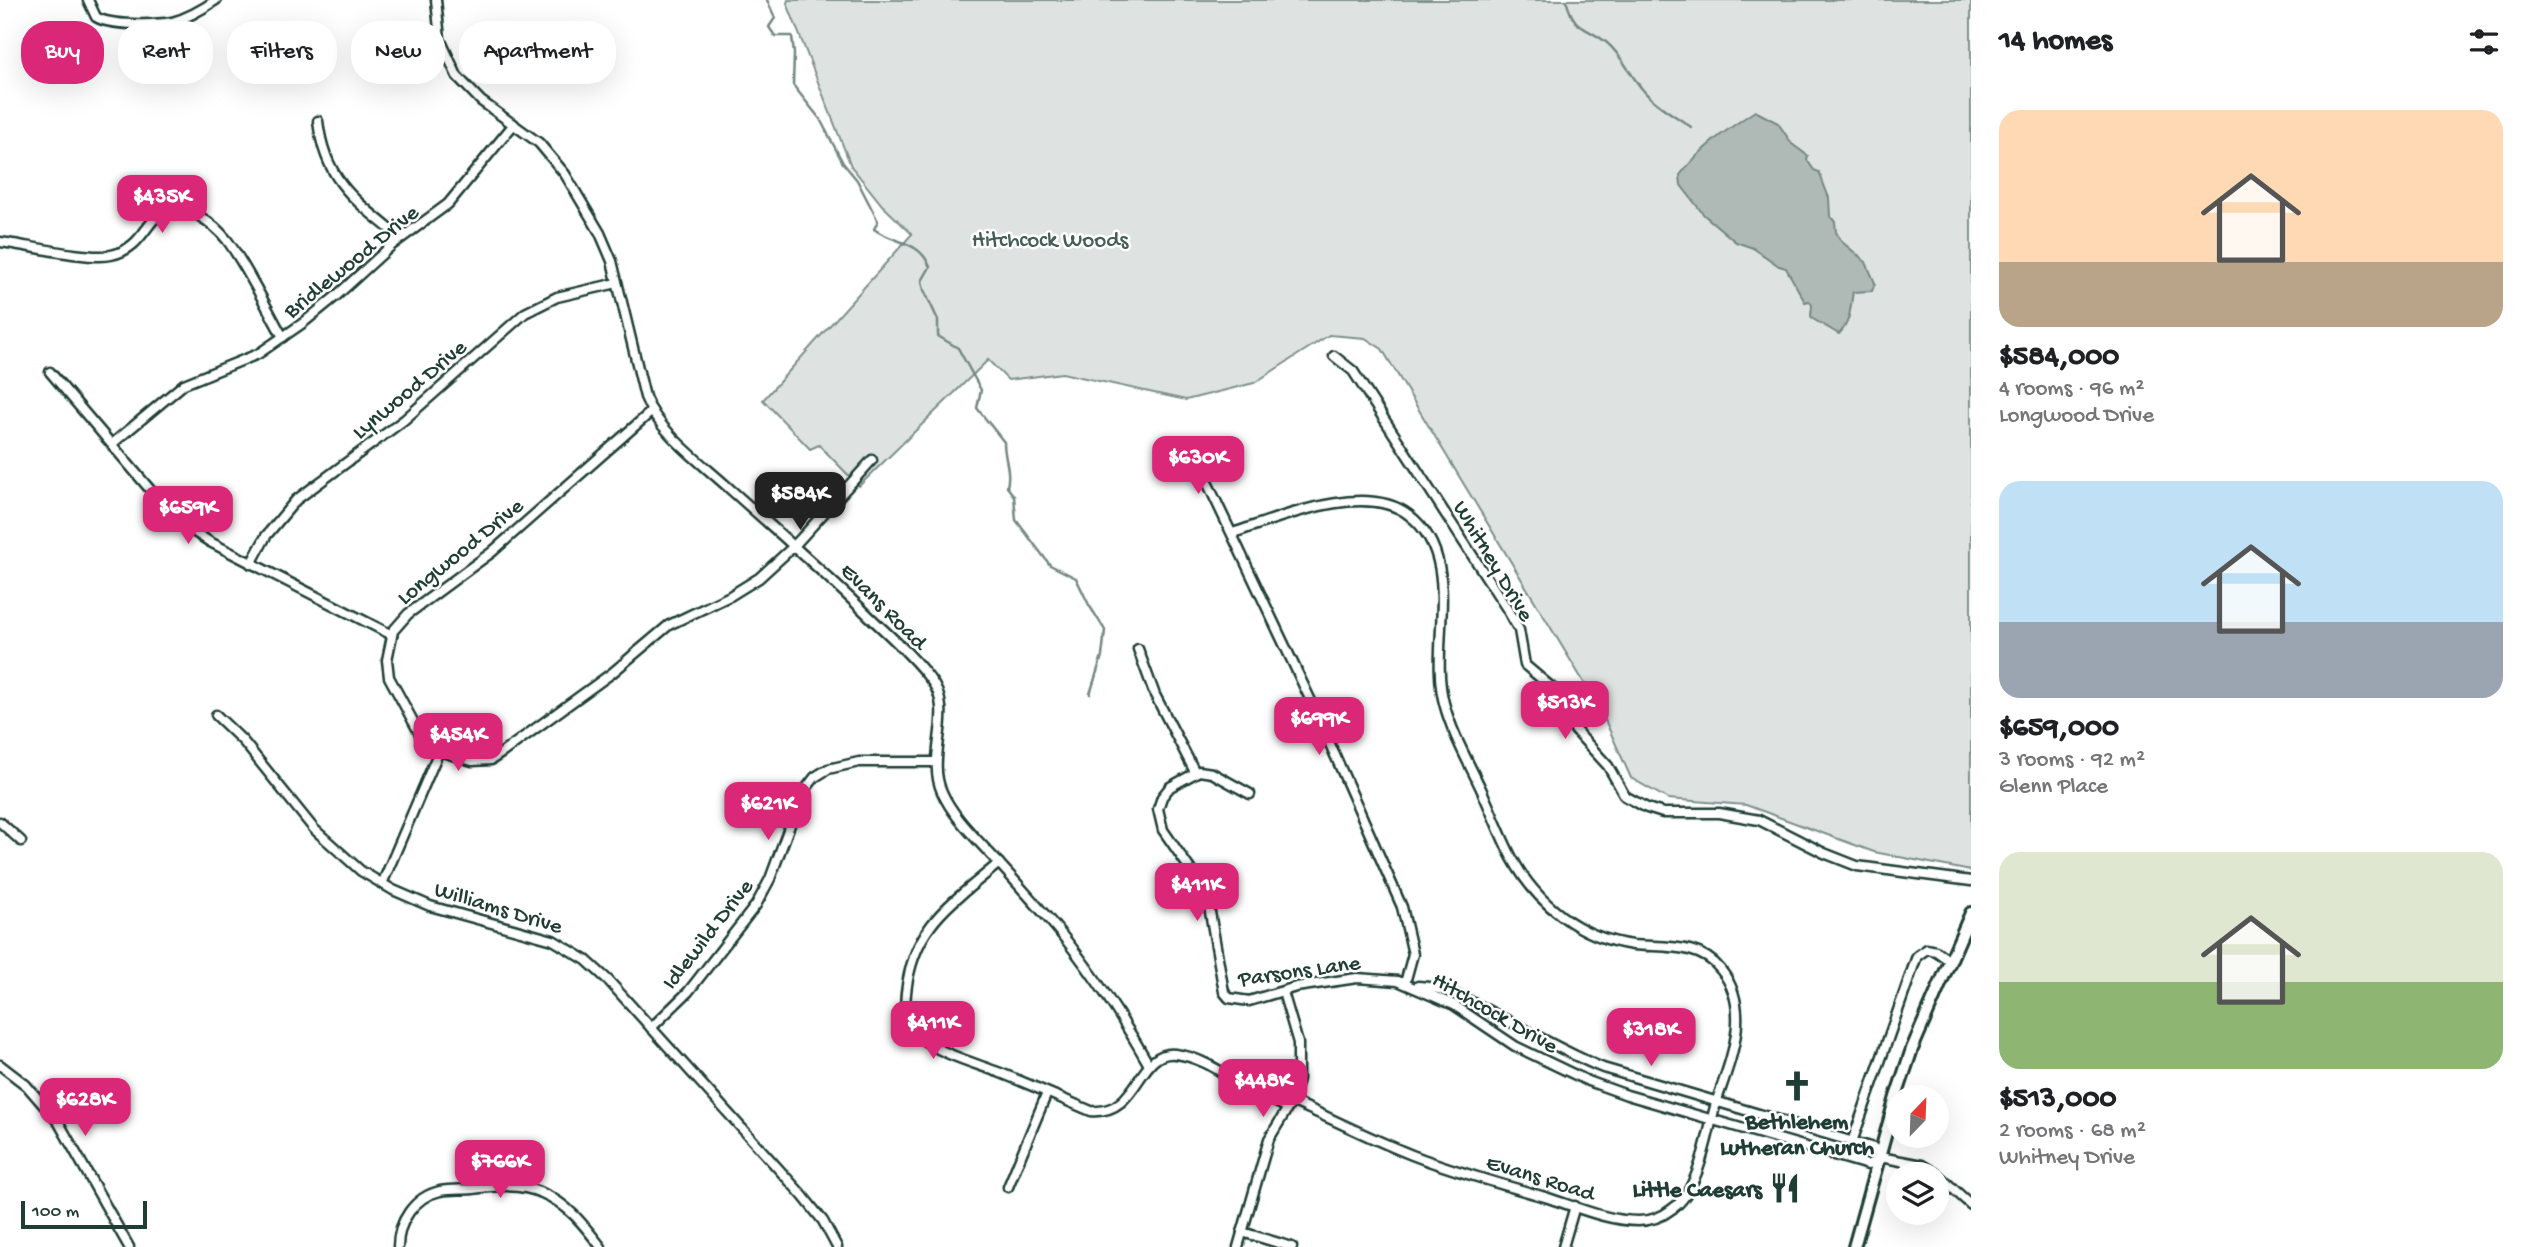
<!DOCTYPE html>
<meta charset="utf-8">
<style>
:root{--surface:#fff;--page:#f2f2f2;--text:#202124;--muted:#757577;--accent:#db2777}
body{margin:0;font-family:"Gochi Hand",sans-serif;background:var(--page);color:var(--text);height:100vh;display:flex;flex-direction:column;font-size:26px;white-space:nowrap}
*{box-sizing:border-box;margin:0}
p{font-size:23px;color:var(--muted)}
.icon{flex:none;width:38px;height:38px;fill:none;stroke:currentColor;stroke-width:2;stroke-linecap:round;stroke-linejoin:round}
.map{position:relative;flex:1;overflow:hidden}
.details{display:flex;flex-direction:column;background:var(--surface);width:560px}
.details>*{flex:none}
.top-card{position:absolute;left:21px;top:21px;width:665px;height:63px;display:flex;gap:14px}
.needle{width:46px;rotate:23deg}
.controls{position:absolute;left:1886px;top:1085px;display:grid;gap:14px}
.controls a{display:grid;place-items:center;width:63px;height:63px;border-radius:50%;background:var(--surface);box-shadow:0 7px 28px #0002;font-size:35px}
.scale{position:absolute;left:21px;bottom:18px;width:126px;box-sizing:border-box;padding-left:7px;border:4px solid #1f3d34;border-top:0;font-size:19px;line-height:24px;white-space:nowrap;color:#1f3d34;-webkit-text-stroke:5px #fff;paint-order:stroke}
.price{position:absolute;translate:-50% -60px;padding:0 16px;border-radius:14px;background:var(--accent);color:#fff;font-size:23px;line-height:46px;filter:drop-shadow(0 2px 4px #0008)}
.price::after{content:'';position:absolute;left:50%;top:42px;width:21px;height:16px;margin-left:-10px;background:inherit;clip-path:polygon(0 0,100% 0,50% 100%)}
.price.active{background:#222;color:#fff}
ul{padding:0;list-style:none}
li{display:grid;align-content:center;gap:14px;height:371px;padding:0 28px}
li span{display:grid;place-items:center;height:217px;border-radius:21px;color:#555}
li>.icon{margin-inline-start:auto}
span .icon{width:126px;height:126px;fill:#fffc;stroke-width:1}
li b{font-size:30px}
h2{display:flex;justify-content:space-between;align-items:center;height:84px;padding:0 28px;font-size:30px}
.pill{padding:0 24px;border-radius:28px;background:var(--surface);box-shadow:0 7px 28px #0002;font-size:24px;line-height:63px}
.pill.active{background:var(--accent);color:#fff}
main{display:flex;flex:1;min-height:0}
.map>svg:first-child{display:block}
.green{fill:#dee3e2;stroke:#7e908b;stroke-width:2}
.water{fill:#afbab7;stroke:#758883;stroke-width:2}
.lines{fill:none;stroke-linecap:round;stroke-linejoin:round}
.stream{stroke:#758883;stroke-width:2.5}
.minor-casing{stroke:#1f3d34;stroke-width:13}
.major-casing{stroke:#1f3d34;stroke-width:16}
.minor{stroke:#fff;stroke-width:8}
.major{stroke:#fff;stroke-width:10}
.labels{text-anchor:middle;stroke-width:5;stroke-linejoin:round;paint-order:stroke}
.park-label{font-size:23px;fill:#455e57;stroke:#fff}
.street-label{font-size:23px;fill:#1f3d34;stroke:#fff}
.poi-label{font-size:23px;font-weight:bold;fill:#1f3d34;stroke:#fff}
</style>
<main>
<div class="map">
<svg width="1971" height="1247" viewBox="0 0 1971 1247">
<rect width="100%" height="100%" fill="#fff"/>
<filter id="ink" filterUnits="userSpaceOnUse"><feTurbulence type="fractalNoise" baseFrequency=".0143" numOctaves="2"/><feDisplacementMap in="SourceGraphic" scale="14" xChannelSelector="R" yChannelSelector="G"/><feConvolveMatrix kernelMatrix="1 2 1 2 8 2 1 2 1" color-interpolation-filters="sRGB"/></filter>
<g filter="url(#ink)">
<!-- green -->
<path class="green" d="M788,0h1183v871l-97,-19 -128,-47 -78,-6 -37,-21 -31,-69 -218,-360 -17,-11 -36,-3 -75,48 -68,17 -124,-27 -54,7 -20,-20 -129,126 -40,-41 -9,4 -47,-49 149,-166 -30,-29 -31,-39 -64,-163z"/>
<!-- water -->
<path class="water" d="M1755,111l23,12 14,21 16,12 -1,4 7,10 5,2 10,26 1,18 5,6 1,10 5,9 25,21 9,21 -3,8 -19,1c-3,16 -2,30 -14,42l-26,-15 -2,-3 1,-11 -3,-4 -4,1 -19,-34 -7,-2 -26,-18 -17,-6 -32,-27 -23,-30 -1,-10c24,-30 45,-44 75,-64z"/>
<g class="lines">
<!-- stream -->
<g class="stream">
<path d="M767,0l8,18 -6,9 6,9h17l2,18 -1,31 27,34 23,44 14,17 21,41 -4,8c18,14 46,11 56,38l-8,14 2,9 14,30v16l20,12 23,42 -4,18 27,34c0,17 7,28 3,45l7,9 2,24 34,45 26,13 13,27 16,25 -3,26 -12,38"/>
<path d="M1566,0c9,32 18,25 40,42 16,13 24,33 37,48 12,15 33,26 48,37"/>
</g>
<!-- minor casing -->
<g class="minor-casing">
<g id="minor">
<path d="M88,0l8,17c14,9 59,8 76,5 15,-4 31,-13 44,-22"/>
<path d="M436,0l4,39 17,37 24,25 58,42 26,31 35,59 12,28 33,136c14,36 57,66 85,92 48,43 96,85 141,129 20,19 42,38 59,61 27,33 -5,76 12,113 11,25 33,45 52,66 18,19 35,39 53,59 40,46 72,95 102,148"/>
<path d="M318,121c7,61 38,80 83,117"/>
<path d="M0,242c25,3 89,18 111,13 30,-6 34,-32 52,-44 20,-12 52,14 64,29 20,27 39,67 56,97"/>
<path d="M1334,356l19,15 154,238 12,21 6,35 38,32 12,33 33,36 17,30 22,12 16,5h56l40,7 65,33 33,13 114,15"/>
<path d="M50,372l114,134 21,20 25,16 182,93"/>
<path d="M652,411l-160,141 -84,62 -15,17 -6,29 2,17 32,59 18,15 33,10 19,-1 12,-8 109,-79 57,-48 61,-29 29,-18 35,-32 78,-86"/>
<path d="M112,444l72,-60 74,-30 45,-31 32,-26 57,-52 56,-41 66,-80"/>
<path d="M1194,447l14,37 103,217 91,206 11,47 -8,29"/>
<path d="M1233,533c46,-15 132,-52 176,-18 57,44 19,129 35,188 8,31 25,60 38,88 10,22 19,46 30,67 25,46 68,80 121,87 30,3 67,-3 88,25 32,40 9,91 -5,133 -9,31 -16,87 -44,106 -10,8 -22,12 -34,12 -31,0 -64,-15 -93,-24 -44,-13 -89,-25 -133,-42 -41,-16 -80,-36 -120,-54"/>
<path d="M251,564l15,-28 30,-36 108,-80 121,-107 32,-16 60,-14"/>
<path d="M1138,649l17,46 40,77"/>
<path d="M216,715l27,26 71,88 47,42 32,19 37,16 123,34 33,20 22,20 195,216 20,25 14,26"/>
<path d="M1250,794l-38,-21 -13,-2 -29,16 -8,10 -4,12 5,21 29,42 8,9 7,14 17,97 5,6 20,3 47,-14 61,-9 41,3 56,24 61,41 73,35 39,14 241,70 12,-8"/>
<path d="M0,822l21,19"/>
<path d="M999,863c-48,41 -86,62 -93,130 -2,17 1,32 14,44 18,16 54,26 78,35 31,12 62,26 93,39 49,4 46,-61 84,-57 29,3 54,24 79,37 11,6 22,11 34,17"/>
<path d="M382,884l57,-133"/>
<path d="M1418,986c28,1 52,15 77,28 36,18 71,39 108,54l271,80 6,9"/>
<path d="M651,1028l37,-36 68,-87 14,-26 31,-84 14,-18 13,-8 31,-7h77"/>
<path d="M0,1065l26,20 33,38 70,124"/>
<path d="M1852,1142l65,-186 10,-7 9,2 14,10"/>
<path d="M1880,1157l42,8 15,9"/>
<path d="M1937,1174l34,31"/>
<path d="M1008,1187l39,-94"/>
<path d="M1242,1232l50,15"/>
<path d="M398,1247c0,-25 16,-50 42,-56 11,-2 22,-1 33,-2 24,-3 46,-6 69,4 26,11 42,32 59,54"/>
<path d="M1238,1247l31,-108 23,-38 6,-22v-36l-15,-51"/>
<path d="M1563,1247l12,-41"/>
</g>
</g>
<!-- major casing -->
<g class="major-casing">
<path id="major" d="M1854,1247l42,-150 16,-48 59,-136"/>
</g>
<!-- minor -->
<use href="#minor" class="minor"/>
<!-- major -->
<use href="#major" class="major"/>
</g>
</g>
<!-- icons -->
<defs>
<g id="church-bare" transform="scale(2.415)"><path d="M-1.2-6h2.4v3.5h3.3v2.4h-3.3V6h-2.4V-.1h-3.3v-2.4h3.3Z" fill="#1f3d34" stroke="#fff" stroke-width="2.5" paint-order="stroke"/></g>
<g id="restaurant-bare" transform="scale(2.415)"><path d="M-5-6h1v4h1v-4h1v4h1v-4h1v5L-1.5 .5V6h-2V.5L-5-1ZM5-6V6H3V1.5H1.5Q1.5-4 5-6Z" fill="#1f3d34" stroke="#fff" stroke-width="2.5" paint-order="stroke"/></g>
</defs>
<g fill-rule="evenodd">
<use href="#church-bare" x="1797" y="1086"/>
<use href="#restaurant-bare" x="1785" y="1188"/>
</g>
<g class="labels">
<!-- park labels -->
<g class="park-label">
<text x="1050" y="246">Hitchcock Woods</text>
</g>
<!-- street labels -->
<g class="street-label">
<text transform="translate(350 260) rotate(-39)" y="8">Bridlewood Drive</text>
<text transform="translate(408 388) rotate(-40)" y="8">Lynwood Drive</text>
<text transform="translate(459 550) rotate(-39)" y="8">Longwood Drive</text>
<text transform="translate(1495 560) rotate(59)" y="8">Whitney Drive</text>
<text transform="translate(885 605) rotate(45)" y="8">Evans Road</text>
<text transform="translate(499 906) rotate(17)" y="8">Williams Drive</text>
<text transform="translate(706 933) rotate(-52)" y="8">Idlewild Drive</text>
<text transform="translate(1299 969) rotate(-8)" y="8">Parsons Lane</text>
<text transform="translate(1496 1011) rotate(30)" y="8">Hitchcock Drive</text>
<text transform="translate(1541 1176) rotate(17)" y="8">Evans Road</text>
</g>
<!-- poi labels -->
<g class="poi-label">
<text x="1797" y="1128">Bethlehem<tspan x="1797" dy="26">Lutheran Church</tspan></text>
<text x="1762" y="1196" text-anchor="end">Little Caesars</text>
</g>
</g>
</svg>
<div class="controls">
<a><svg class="needle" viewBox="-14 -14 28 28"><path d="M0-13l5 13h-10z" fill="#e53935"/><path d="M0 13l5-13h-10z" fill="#757577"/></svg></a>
<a><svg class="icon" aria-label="layers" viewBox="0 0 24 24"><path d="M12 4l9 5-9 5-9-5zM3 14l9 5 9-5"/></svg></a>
</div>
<div class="scale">100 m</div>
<b class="price" style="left:162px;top:235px">$435K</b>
<b class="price" style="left:1198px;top:496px">$630K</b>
<b class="price active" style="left:800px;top:532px">$584K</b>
<b class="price" style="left:188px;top:546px">$659K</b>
<b class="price" style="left:1565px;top:741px">$513K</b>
<b class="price" style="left:1319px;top:757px">$699K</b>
<b class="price" style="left:458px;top:773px">$454K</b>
<b class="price" style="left:768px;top:842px">$621K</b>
<b class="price" style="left:1197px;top:923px">$411K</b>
<b class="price" style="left:933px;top:1061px">$411K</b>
<b class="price" style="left:1651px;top:1068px">$318K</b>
<b class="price" style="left:1263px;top:1119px">$448K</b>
<b class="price" style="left:85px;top:1138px">$628K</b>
<b class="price" style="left:500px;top:1200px">$766K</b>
<div class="top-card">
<a class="pill active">Buy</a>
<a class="pill">Rent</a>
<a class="pill">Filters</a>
<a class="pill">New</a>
<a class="pill">Apartment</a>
</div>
</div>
<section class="details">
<h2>14 homes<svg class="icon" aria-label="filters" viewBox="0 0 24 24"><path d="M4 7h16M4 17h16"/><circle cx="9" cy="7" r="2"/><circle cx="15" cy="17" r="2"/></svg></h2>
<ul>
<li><span style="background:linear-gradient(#ffd9b3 70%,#b9a48a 0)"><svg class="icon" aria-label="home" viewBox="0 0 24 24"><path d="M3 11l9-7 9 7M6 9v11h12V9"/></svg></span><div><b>$584,000</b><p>4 rooms · 96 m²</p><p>Longwood Drive</p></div></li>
<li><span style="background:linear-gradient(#bfe0f5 65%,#9aa5b1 0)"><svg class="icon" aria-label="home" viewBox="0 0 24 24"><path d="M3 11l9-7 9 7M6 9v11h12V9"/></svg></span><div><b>$659,000</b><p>3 rooms · 92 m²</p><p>Glenn Place</p></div></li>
<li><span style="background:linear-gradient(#dfe7d0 60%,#8fb573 0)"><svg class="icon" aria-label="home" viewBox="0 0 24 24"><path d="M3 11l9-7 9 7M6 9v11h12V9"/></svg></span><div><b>$513,000</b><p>2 rooms · 68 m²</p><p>Whitney Drive</p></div></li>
</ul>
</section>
</main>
